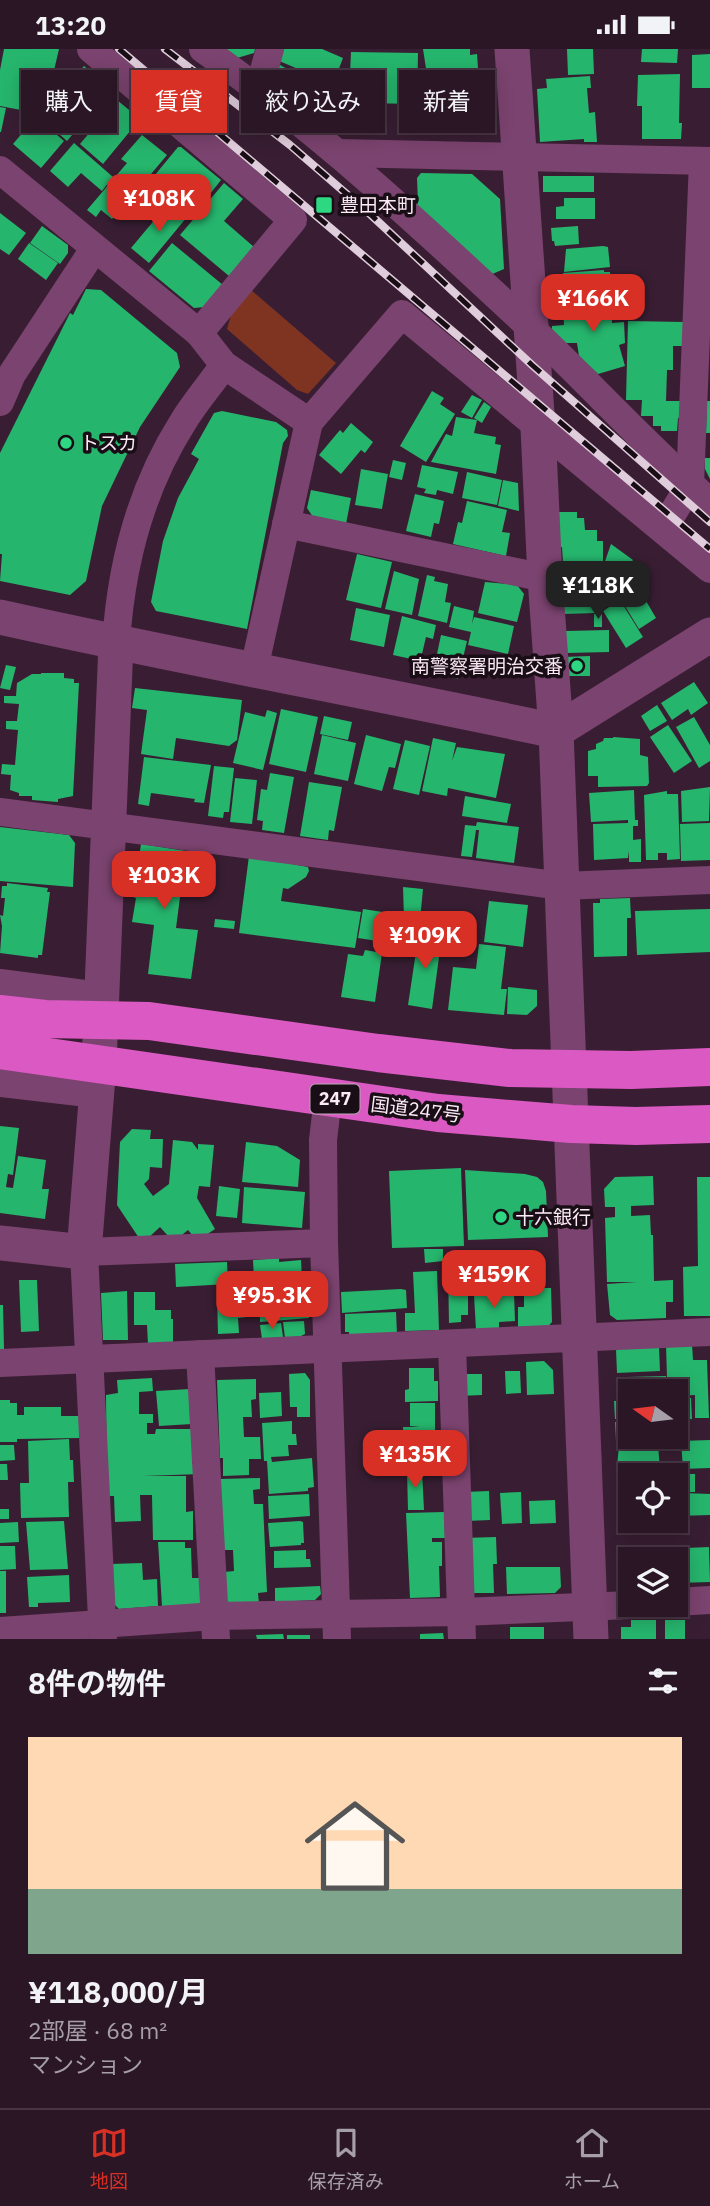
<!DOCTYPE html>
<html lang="ja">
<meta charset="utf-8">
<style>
:root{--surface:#2b1626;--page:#331f2e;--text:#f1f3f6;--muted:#a69fa7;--line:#473543;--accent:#d93025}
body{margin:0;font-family:"IBM Plex Sans","Noto Sans JP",sans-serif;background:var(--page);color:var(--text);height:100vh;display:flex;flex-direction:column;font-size:26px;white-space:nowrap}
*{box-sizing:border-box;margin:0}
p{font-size:23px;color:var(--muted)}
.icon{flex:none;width:38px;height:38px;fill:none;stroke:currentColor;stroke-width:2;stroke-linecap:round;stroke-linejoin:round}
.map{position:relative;height:1590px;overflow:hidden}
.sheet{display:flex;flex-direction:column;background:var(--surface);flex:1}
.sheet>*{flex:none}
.banner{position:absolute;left:21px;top:21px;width:668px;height:63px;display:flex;gap:14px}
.needle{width:46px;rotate:284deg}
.controls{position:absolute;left:618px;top:1330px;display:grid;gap:14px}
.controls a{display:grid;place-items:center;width:70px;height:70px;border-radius:0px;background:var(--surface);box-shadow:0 4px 18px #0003,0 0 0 2px var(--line);font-size:35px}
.price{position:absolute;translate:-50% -60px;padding:0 16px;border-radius:14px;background:var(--accent);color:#fff;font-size:23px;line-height:46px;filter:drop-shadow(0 2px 4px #0008)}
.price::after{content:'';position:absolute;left:50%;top:42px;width:21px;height:16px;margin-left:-10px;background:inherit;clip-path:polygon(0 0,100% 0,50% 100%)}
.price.on{background:#222;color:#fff}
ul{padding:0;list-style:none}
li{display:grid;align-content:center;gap:14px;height:371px;padding:0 28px}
li span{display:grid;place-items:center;height:217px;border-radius:0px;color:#555}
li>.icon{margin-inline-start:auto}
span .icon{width:126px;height:126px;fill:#fffc;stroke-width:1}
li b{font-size:30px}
h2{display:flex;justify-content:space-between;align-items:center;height:84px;padding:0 28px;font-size:30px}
.chip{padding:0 24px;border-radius:0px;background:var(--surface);box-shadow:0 4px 18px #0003,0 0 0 2px var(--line);font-size:24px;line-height:63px}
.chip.on{background:var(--accent);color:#fff}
.status{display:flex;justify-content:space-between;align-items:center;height:49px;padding:0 35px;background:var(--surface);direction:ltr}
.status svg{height:19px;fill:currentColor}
.dock{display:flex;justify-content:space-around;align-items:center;height:98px;border-top:2px solid var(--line);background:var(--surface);font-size:19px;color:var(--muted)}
.dock a{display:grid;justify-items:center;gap:4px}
.dock .on{color:var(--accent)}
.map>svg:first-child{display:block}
.green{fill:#7e3421}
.building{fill:#26b56d}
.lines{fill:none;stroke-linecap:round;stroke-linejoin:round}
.minor{stroke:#7b436f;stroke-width:28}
.tertiary{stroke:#7b436f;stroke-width:35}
.trunk{stroke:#da59c2;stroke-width:38}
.rail-casing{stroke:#e0cddb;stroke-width:8}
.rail{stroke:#190d16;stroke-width:5;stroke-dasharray:16;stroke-linecap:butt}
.poi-dot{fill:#2ed883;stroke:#190d16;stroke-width:2.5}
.labels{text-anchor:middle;stroke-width:7;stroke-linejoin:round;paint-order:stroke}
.shield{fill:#190d16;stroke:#b8a8b4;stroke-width:2}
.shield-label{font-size:18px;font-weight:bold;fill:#fceaf7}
.poi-label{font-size:19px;fill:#fceaf7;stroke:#190d16;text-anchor:start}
.street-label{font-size:19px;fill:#fceaf7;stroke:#190d16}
</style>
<div class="status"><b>13:20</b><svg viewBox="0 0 49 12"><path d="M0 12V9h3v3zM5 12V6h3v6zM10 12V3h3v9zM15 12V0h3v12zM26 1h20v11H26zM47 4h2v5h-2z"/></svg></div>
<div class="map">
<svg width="710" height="1590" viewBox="0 0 710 1590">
<rect width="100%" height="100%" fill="#391e33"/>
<!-- green -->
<path class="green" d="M251,241l85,73 -28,31 -11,-4 -70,-61 4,-14z"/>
<!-- building -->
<g class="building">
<path d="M4,0h55l-14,60 -8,-1v5l-37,-7v-36z"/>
<path d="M226,0h29l-1,4 -17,5z"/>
<path d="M282,0h40l21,9 -10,26 -56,-24z"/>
<path d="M423,0h47v6l7,-1 1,14h-4l1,16 -46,4z"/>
<path d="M567,0h26l1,25 -26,1z"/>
<path d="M642,0h36l-1,14 -36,-1z"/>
<path d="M351,3l67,1 -1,51 -55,-1v-29h-12z"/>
<path d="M710,5v34h-18v-33z"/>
<path d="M280,16l38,21 -9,17 -37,-22z"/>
<path d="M84,17l27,23 -44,52 -27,-24z"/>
<path d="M680,25l-1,49h3l-1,16h-39v-33h-5l1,-31z"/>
<path d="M590,27l1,12h-4l2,25 6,-1 2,30h-13v-3l-44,3 -3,-53 10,-1 -1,-9z"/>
<path d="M320,37l24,1 -1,16 -5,-1 -2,27 -8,-1 -15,-10 1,-9h4z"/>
<path d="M117,51l23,19 -37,45 -23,-20z"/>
<path d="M0,58l6,1 -5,24h-1z"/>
<path d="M36,68l28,24 -23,27 -28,-24z"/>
<path d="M142,86l25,20 -21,25 3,3 -6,8 -5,-3 -26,31 -11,-9 -5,7 -9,-7 40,-47 -6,-4z"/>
<path d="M74,94l39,34 -11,14 -21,-18 -13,14 -18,-16z"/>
<path d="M178,98h3l40,33 -29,37 -42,-36z"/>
<path d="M421,124l51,1 28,25 4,70 -14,6 -75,-68 3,-4 -1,-25z"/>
<rect x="543" y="127" width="51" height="16"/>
<path d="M224,134l19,16 -19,22 30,26 -25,29 -49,-41z"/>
<path d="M564,149h31v21h-39v-12l8,-1z"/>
<path d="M173,156l14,12 -38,46 -18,-15 31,-37 4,3z"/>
<path d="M0,164l26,20 -17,22 -9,-6z"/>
<path d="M42,177l26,19v8l-8,11 -30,-21z"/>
<path d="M578,177l1,18 -24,2 -1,-5h-2l-1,-13z"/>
<path d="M29,194l29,20 -12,17 -28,-21z"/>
<path d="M172,194l51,42 -18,22 -11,1 -45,-37z"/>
<path d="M603,197l5,1 2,20 -46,5 2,-23z"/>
<path d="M604,221v2h6l1,18 -5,1v2l-41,3 -2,-23z"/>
<path d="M86,240l15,1 76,63 3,14 -40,60 -38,79 -16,75 -16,14 -70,-14 2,-27h-2v-101l70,-140 3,2z"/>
<path d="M611,251l1,23 12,-1 1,21 -6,2 6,21 -27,8 -19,-18 -2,-13h-14l-11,-9v-8l12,-1 -1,-24z"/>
<path d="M628,272l56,1 -1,24h-10v24h-6l-1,31h15v17h-3l-1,13h-16v-5h-8v-10h-12l1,-16h-16z"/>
<path d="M432,342l12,7 -4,6 15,10 -29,48 -26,-16z"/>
<path d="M472,346l10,5 -10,18 -11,-6z"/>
<path d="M707,352h3v32h-4z"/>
<path d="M484,353l7,5 -9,16 -8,-5z"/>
<path d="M222,362l54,11 11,8 1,6 -5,7 -36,186 -91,-18 -5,-9 12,-61 15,-43 21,-39 -8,-5 23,-41z"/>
<path d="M456,368l21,3 -3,13 22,4 -1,7 6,1 -5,29 -65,-12 15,-28 6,2z"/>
<path d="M351,374l22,19 -8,11 -4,-3 -20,24 -22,-19 21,-25 3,3z"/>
<path d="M705,409h5v21l-5,-10z"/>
<path d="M393,411l13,3 -4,17 -13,-3z"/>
<path d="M422,416l36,7 -5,22 -16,-4 -1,5 -12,-2 2,-4 -9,-2z"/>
<path d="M361,420l27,5 -6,35 -27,-4z"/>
<path d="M467,423l35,8 -5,25 -35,-7z"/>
<path d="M503,431l15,3 1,28 -21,-5z"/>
<path d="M311,441l40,8 -5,26 -33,-7 -6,-9z"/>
<path d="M415,445l29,7 -5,23 -5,-1 -3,14 -25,-6z"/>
<path d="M467,452l40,9 -5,22 8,1 -4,23 -53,-12 5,-22 4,1z"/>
<path d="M558,463h19v6h7l1,12h12v11h6v20l-40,1 -1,-15h-3z"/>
<path d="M611,495l22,16 -16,21 -12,-8 2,-3 -4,-3z"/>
<path d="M357,505l35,8 -11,46 -35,-8z"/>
<path d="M638,519l9,15 -8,6 17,29 -17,11 -27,-44z"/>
<path d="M394,522l25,8 -7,36 -27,-6z"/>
<path d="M427,526l8,2 -1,4 14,3 -3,18 6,1 -4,20 -29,-7z"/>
<path d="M603,529l3,7 -2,1v18h-5v7h-3v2l-35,1v-21h31v-6l5,-7z"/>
<path d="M485,533l32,3 7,9 -7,28 -39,-9z"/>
<path d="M620,551l23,37 -17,11 -23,-37z"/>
<path d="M454,557l20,5 -2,13 2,-7 40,9 -6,28 -40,-9 3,-13 -22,-5z"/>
<path d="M356,559l34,7 -6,32 -34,-7z"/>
<rect x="594" y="565" width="8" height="13"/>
<path d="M402,567l34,9 -3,14 -7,-2 -4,17 -4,-1 -2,7 -23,-5z"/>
<path d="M609,581v22l-43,1v-22z"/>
<path d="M441,586l26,6 -9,38 -25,-6z"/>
<path d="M590,607v20h-26l-1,-19z"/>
<path d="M6,616l10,2 -6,23 -10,-2z"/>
<path d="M41,624h23v5l10,1v4h5l-6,113 -15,3v3l-26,-2v-4h-13v-3l-9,-3 1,-15 -10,-1 1,-10 13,1 3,-35 -12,-1v-8h11l2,-17 -15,-1v-7h12l1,-13 15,-9h9z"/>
<path d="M694,633l14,21 -17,12 -3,-6 -16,11 -11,-17z"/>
<path d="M135,639l107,12 -5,40 -8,6 -53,-8 -3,21 -32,-5 6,-44 -15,-2z"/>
<path d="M657,656l10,16 -17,10 -9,-15z"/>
<path d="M281,660l37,8 -12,55 -37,-8z"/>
<path d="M267,661l10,3 -14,57 -30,-7 12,-51 20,5z"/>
<path d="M324,667l28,6 -4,18 -28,-6z"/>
<path d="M694,668l16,28v16l-11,7 -23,-41z"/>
<path d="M668,676l24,36 -18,12 -24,-36z"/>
<path d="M322,686l34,8 -8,38 -34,-7z"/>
<path d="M366,686l35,9 -6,24 -6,-1 -7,24 -28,-7z"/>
<path d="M613,688l27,2v16l8,2 1,26 -2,3 -49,1v-11h-10v-25l8,-2v-5l7,-3 1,-3h9z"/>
<path d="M433,689l23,5 -4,18 5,-14 48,7 -9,44 -48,-10 -1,8 -25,-5z"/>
<path d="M405,691l25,6 -11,49 -26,-6z"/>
<path d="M144,708l67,8 -7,38 -10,-1 1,-3 -44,-6 -2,13 -11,-2z"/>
<path d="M214,717l20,2 -5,44h-5l-1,6 -15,-2z"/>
<path d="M270,724l24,4 -10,56 -22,-3 1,-9 -6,-1 4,-31 6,1z"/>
<path d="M235,729l22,2 -5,44 -22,-2z"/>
<path d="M309,733l33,5 -8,44 -5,-1 -1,10 -28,-4z"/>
<path d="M710,738l-1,34 -27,1 -1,-31z"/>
<path d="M634,741l1,30h3v6h-5v14l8,-1v23h-12v-11l-1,7 -34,2 -1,-36 35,-1v-3l-37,2 -2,-29z"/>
<path d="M667,742v3h11l2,65 -13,1v-7h-9v7h-12l-2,-65z"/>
<path d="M465,747l46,8 -4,19 -45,-7z"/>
<path d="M477,773l42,5 -5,36 -38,-5 3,-28h-3l-4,27 -11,-1 4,-31 11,1z"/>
<path d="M710,774v37l-29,1 -1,-37z"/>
<path d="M0,778l69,8 6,8 -2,44 -73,-6z"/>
<path d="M141,795l45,7 -10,77 22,2 -7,49 -43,-5 6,-49 -22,-3 4,-24 -3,-1z"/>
<path d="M249,807l59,11 1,4 -3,6 -18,12 -5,-1 -2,13 80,11 -6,36 -116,-15z"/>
<path d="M7,834l41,5 -1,4h3l-8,63h-4v3l-38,-5 2,-27 -2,-11 3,1 2,-18h-4l1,-12h5z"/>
<path d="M403,838l20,2 -3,31 -16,-2z"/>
<path d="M630,849l1,20h-4v38l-33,1 -1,-54h7v-4z"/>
<path d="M489,852l39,4 -5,42 -39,-5z"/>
<path d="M363,860l26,4 -5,29 -26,-4z"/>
<path d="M710,860v43l-73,3 -2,-44z"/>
<path d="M215,870l20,2 -1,8 -20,-2z"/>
<path d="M419,883l23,3 -10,74 -24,-4z"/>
<path d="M479,895l27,3 -5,42h6l-3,26 -56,-5 5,-43 23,2z"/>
<path d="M365,901l17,3 -7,49 -34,-5 7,-43 15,2z"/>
<path d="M508,938l29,3v16l-10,9 -20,-1z"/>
<path d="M0,1077l19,2 -6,47 -5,-1 -2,13 7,1 5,-32 28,4 -4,29h7l-4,30 -45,-6z"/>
<path d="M132,1080l19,1 -1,9h13l-1,29 -12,-1 -1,12 -5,5 9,12 16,-12 4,-44 19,2 6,8v-6l16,1 -4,42 -11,-1 -2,12 18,31 -12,8h-9l-6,-7 -10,8 -9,-1 -9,-10 -13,12 -8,-1 -22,-33 3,-63z"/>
<path d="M246,1093l31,4 23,14 -2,27 -56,-5z"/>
<path d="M461,1119l3,78 -72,2 -3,-77z"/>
<path d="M465,1121l60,4 12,3 6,5 3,9 2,46 -80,3z"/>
<path d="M653,1127l1,29 -23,1v10l19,-1 1,20h2l1,46 19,-1v22h-7v16l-49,2 -7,-5 -3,-31 30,-2h-30l-2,-64 10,-1v-10h-10l-1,-18 11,-12z"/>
<path d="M697,1128h13v139h-26l-1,-49 15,-1z"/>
<path d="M219,1137l21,3 -3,29 -21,-2z"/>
<path d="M244,1138l61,5 -3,36 -60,-5z"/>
<path d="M424,1200h19v12l-18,2z"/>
<path d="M279,1209v4l22,-2 1,19 -13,1 1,17 -35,2 -2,-39z"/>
<path d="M227,1213l1,22 -52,3 -1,-23z"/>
<path d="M468,1219v47h-7v7l-12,1 -1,-54z"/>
<path d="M437,1222l2,59 -34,1v-18h10l-2,-41z"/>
<path d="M19,1231h18l2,51 -18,1z"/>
<path d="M524,1239h27l1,34 -7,8 -27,1v-24h6z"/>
<path d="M401,1240l5,1 1,18 -65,5 -1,-21z"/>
<path d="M127,1242l1,49h-25l-2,-47z"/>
<path d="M134,1243h21v18h16v9h2v25h-25l-1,-19h-13z"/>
<path d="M514,1244l1,28 -16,1v7l-23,1 -2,-35z"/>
<path d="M217,1247h30v21l-9,1 1,15 -21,1z"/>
<path d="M307,1249l2,20 -49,4v-12l25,-2 -1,-8z"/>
<path d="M0,1256h3l1,44h-4z"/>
<path d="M396,1263l1,22 -48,2v-4h-4v-18z"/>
<path d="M304,1272l1,13 -4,2 -16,2 -2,-16z"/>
<path d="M281,1274l2,14 -21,2 -2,-14z"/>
<path d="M692,1295l1,16h14l2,58h-14v-23l-19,1 -4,-18h-5l-1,-33z"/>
<path d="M659,1298l1,24 -43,2 -1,-24z"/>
<path d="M544,1312l9,9 1,24 -27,1 -1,-33z"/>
<path d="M409,1319h25v13h4v20l-33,1v-12l4,-1z"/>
<path d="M505,1322h15l1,22 -15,1z"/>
<path d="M305,1324l5,7v37h-13v-10h-7l-1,-33z"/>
<path d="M458,1325h24v21l-24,1z"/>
<path d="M666,1327l1,15h-37v8l-2,1 -1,-23z"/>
<path d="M152,1329l1,13 -14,1v22h14v9h-6v11h8l1,-5h36v35h9v10l-58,2h43v36l7,-1v29h-40l-1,-45h-12l1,26 -26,1 -1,-26h-7l-1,-101 12,-2 -1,-13z"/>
<path d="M256,1330v20l-5,1 1,17h-9l1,20h16l1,22h-12v16l-26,1v-18h-3l-3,-78z"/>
<path d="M190,1340l2,35 -33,2 -3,-35z"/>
<path d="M281,1343l1,24 -22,2 -1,-25z"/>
<path d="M676,1349h15l1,21h-16z"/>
<path d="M0,1351h10v3h7v12h7v-8h37v9h18v22l-62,1v3h-17z"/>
<path d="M630,1351v19h-15l-1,-18z"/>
<path d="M410,1354h25v45h-9v9l-21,3 -2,-33h17l-10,-1z"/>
<path d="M292,1372v13h4l1,11h-9l1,11 -18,1 1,5 40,-4 2,29 -6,1v3l-39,3 -2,-33h-3l-2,-38z"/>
<path d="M630,1372v16h46v-13h8l1,15 -69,2 -1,-19z"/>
<path d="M69,1390l1,21h3l1,22h-6l1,35 -48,1 -1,-35h9l-1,-42z"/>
<path d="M710,1391v28l-27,1 -2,-28z"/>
<path d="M658,1395l2,27 -40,2v-7h-3l2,-20z"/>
<path d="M0,1396h14l1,15 -15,1z"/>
<path d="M0,1415h7l1,16h-8z"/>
<path d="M422,1421l2,40h-16l-1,-39z"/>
<rect x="676" y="1425" width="19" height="18"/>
<path d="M623,1427h7v14h-6z"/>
<path d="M260,1429v11l-7,1 1,14h9l4,88 -9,1 1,11h-28l-6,-4 -1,-28 10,-1 -1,-21h-11l-2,-71z"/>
<path d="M489,1442l1,29 -24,1 -2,-29z"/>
<path d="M521,1443l1,31 -20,1 -2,-31z"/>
<path d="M683,1444l27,1v21l-34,1v-7h3l-1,-13h5z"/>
<path d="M309,1445l1,22 -41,3 -1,-23z"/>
<path d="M617,1448h13v21l-12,1z"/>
<path d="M555,1451l1,23 -26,1 -1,-23z"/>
<rect x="0" y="1460" width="9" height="10"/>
<path d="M444,1463l1,26h-13v4h10v24h-3l1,31 -30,1 -4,-85z"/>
<path d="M64,1472l4,48 -38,1 -4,-48z"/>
<path d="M300,1472l3,1 1,21h-3v2l-31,2 -2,-24z"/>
<path d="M18,1473l1,20 -19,1v-20z"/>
<path d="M496,1488l1,27h-4l1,29h-22l-9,-55z"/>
<path d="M158,1493h27v6h6l1,30h9v27l-39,1z"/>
<path d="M0,1497h15l1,23 -16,1z"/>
<path d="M709,1498l1,35 -34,1v-24h-41v-4l5,-5z"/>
<path d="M306,1501v9h4l1,8 -37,1v-17z"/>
<path d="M142,1514l1,17 14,-1 1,27 -39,3 -6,-6 -2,-39z"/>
<path d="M506,1518h54l1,20 -6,6 -48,1z"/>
<rect x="0" y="1522" width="6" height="42"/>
<path d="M69,1526l1,27 -32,1v4h-9l-2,-30z"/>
<path d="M320,1537l1,8 -6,6 -40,2v-14z"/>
<path d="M631,1571h25v19h-35v-12h10z"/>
<rect x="665" y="1571" width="20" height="19"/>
<rect x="510" y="1578" width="34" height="12"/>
<path d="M443,1584l1,6h-24v-5z"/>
<path d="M283,1585l1,5h-27l-1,-4z"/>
<rect x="287" y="1586" width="23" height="4"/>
</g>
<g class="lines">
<!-- minor -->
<g class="minor">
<path d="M91,0l202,171 -94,113"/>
<path d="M203,0c118,83 223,181 328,279 60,57 117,119 179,174"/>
<path d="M259,39l11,-39"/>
<path d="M340,104l370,8"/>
<path d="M0,121l199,163 25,32 85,57"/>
<path d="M0,353l12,-28 82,-125"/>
<path d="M286,475l259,54"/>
<path d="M663,480l27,-44 13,-324"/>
<path d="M116,594c5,-77 25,-155 67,-221 12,-20 28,-38 41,-57"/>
<path d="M254,620l55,-247 93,-108 308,255"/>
<path d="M0,763l562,74 148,-6"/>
<path d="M0,934l100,13"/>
<path d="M0,1034l96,11"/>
<path d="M328,1049l-5,42 1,103 13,396"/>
<path d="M452,1295l10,295"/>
<path d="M200,1305l16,285"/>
<path d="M0,1314l710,-31"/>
<path d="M676,1553l34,-2"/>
<path d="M0,1582l215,-15 246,-4 169,-7"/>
<path d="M103,1590l-19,-387 240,-9"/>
</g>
<!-- tertiary -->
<g class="tertiary">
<path d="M0,568c185,41 371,75 556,114l-11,-153 -7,-150 -26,-379"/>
<path d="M0,1194l84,9 15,-188 17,-421"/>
<path d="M591,1590l-35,-908 154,-96"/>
</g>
<!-- trunk -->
<g class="trunk">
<path d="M0,965l45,5 104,2 229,32 132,15 121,2 79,-3"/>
<path d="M0,1001l438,63 133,11 65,2 74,-2"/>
</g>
<!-- rail casing -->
<g class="rail-casing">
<g id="rail">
<path d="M119,0l591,500"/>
<path d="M165,0l125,96 81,70 161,150 178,157"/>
</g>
</g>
<!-- rail -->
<use href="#rail" class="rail"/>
</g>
<!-- markers -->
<g class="poi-dot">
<rect x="315" y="147" width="18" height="18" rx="3.5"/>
<circle cx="66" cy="394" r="7"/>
<circle cx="577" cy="617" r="7"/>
<circle cx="501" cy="1168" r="7"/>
</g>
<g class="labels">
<!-- shield labels -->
<rect class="shield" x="310.5" y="1035.5" width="49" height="29" rx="5"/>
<g class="shield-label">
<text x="335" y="1056">247</text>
</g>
<!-- poi labels -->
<g class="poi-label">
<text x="340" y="163">豊田本町</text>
<text x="80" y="401">トスカ</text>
<text x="563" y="624" text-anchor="end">南警察署明治交番</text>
<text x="515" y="1175">十六銀行</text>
</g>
<!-- street labels -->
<g class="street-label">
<text transform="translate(416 1060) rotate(7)" y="7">国道247号</text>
</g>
</g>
</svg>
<div class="controls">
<a><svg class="needle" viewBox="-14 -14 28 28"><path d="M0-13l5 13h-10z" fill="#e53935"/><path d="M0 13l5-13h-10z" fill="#a69fa7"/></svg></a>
<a><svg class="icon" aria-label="locate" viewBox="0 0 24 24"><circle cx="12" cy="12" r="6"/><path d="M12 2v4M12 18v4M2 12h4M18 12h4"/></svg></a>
<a><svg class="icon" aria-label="layers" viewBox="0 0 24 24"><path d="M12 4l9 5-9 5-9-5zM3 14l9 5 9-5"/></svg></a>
</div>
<b class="price" style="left:159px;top:185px">¥108K</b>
<b class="price" style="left:593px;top:285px">¥166K</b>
<b class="price on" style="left:598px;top:572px">¥118K</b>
<b class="price" style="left:164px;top:862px">¥103K</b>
<b class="price" style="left:425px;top:922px">¥109K</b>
<b class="price" style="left:494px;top:1261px">¥159K</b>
<b class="price" style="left:272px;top:1282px">¥95.3K</b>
<b class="price" style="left:415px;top:1441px">¥135K</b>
<div class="banner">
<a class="chip">購入</a>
<a class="chip on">賃貸</a>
<a class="chip">絞り込み</a>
<a class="chip">新着</a>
</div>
</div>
<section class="sheet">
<h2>8件の物件<svg class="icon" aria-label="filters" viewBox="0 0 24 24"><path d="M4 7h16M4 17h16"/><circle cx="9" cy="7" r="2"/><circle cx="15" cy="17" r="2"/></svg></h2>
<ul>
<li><span style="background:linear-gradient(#ffd9b3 70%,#7fa58c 0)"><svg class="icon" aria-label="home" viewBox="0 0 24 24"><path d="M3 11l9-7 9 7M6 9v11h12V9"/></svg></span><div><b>¥118,000/月</b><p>2部屋 · 68 m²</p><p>マンション</p></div></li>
</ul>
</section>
<nav class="dock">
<a class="on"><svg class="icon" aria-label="map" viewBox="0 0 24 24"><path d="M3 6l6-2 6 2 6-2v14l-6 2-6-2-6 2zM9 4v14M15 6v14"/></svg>地図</a>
<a><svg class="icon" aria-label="saved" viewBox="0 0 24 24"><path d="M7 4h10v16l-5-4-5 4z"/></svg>保存済み</a>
<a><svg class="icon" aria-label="home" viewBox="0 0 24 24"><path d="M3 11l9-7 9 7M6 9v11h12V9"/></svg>ホーム</a>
</nav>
